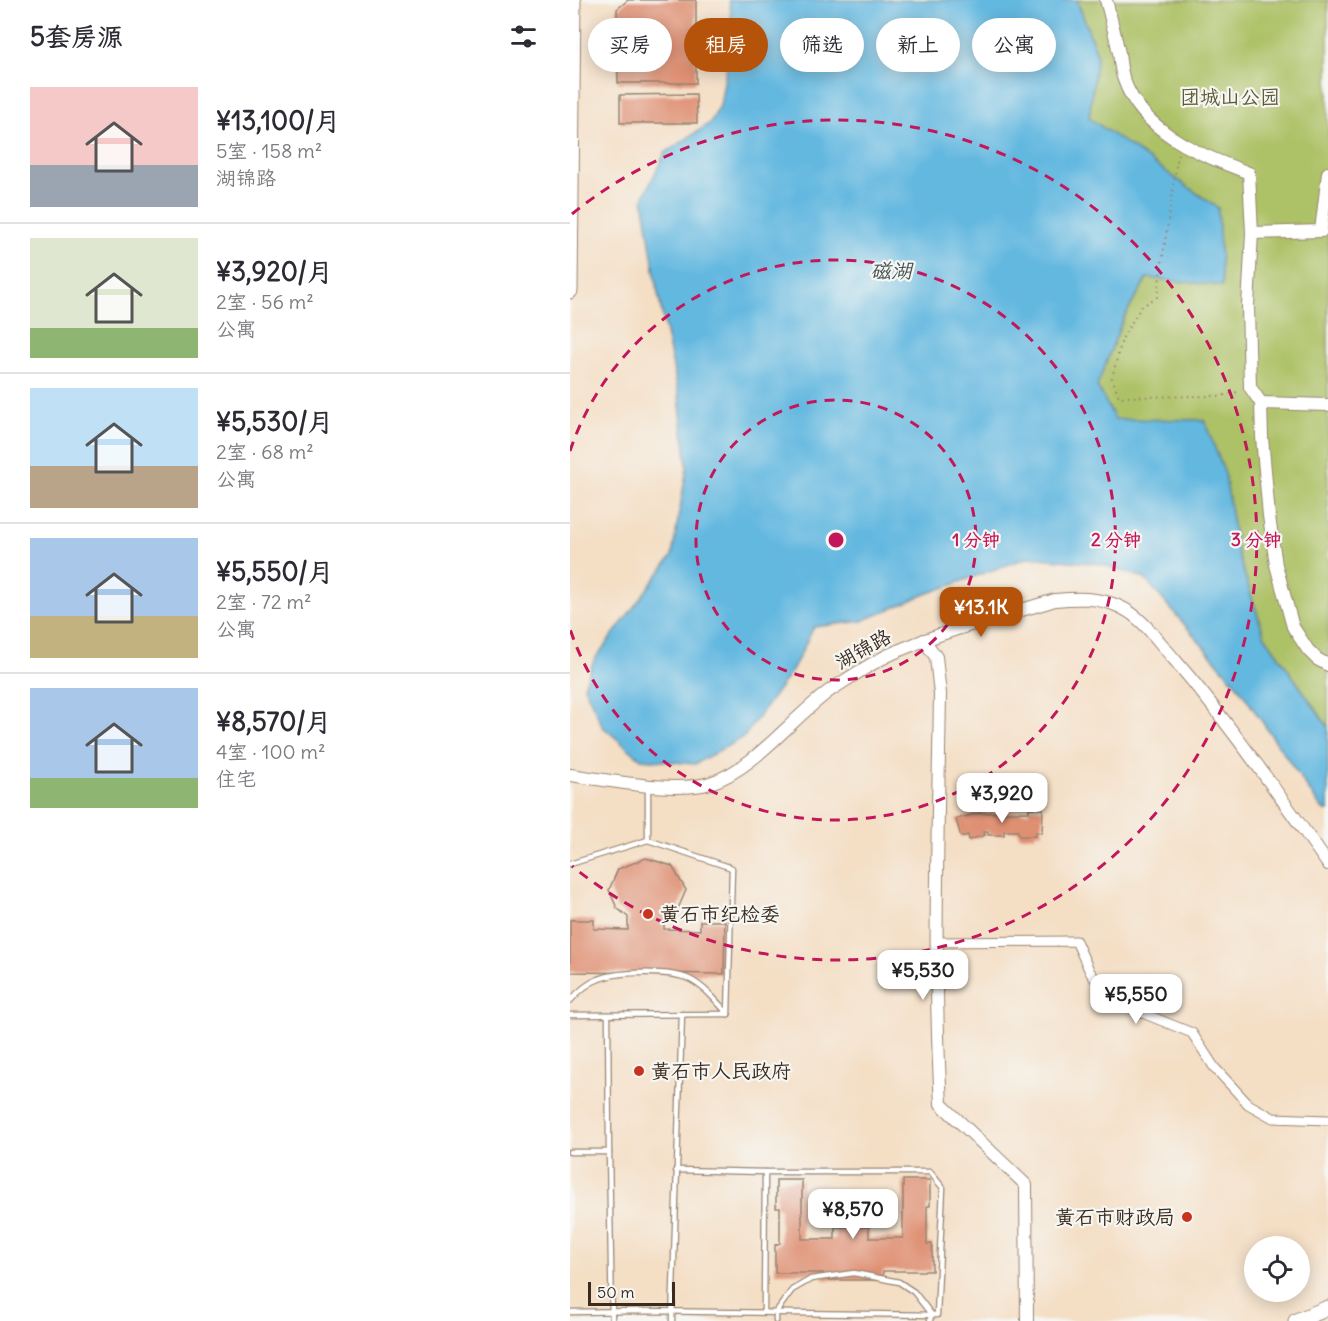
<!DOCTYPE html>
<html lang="zh">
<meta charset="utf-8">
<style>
:root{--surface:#fff;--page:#f7f7f7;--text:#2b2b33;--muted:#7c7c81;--line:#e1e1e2;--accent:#b45309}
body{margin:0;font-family:Delius,"LXGW WenKai TC",sans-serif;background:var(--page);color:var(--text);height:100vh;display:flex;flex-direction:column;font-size:22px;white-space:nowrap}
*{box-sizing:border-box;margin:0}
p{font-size:20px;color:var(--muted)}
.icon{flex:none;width:33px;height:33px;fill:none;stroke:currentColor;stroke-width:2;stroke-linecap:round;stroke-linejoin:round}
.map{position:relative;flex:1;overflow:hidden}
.side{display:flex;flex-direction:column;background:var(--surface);width:570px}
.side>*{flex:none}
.top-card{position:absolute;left:18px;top:18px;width:570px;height:54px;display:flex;gap:12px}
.fabs{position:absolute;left:674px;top:1236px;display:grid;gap:12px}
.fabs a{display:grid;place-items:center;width:66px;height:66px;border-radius:50%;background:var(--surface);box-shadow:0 3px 15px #0003;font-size:30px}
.scale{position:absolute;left:18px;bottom:15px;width:87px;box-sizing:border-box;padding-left:6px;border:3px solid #3b2a1e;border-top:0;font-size:16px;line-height:21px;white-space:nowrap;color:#3b2a1e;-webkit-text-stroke:4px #f6f6f2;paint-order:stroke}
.price{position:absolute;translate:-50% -51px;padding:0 14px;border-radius:12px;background:#fff;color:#222;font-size:20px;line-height:39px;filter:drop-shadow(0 2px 3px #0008)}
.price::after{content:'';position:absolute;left:50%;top:36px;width:18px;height:14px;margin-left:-9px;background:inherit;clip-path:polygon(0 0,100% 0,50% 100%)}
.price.selected{background:var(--accent);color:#fff}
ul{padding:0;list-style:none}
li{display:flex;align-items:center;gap:18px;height:150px;padding:0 30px}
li+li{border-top:2px solid var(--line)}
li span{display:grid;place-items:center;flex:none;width:168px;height:120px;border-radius:0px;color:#555}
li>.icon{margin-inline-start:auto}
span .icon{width:72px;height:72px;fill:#fffc;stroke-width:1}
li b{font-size:26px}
h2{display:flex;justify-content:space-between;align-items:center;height:72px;padding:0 30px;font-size:26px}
.pill{padding:0 21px;border-radius:27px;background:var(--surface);box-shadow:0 3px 15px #0003;font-size:21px;line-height:54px}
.pill.selected{background:var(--accent);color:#fff}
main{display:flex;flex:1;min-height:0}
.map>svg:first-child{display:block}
.green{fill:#adc166;stroke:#747642;stroke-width:1.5}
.water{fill:#63b8e0;stroke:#4f717f;stroke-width:1.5}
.building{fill:#df8f72}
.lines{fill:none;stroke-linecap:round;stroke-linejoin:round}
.service-casing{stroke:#988471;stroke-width:7}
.minor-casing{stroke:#988471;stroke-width:11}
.tertiary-casing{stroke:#988471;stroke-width:14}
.primary-casing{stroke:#988471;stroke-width:17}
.path{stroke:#988471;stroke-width:2;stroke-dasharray:1.5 4.5;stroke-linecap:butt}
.service{stroke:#fff;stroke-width:4.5}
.minor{stroke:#fff;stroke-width:9}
.tertiary{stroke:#fff;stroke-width:12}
.primary{stroke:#fff;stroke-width:15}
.ring{fill:none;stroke:#c2185b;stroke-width:3;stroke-dasharray:10 8}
.poi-dot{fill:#c8321e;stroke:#f6f6f2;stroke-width:2}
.labels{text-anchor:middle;stroke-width:4.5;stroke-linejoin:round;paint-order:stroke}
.park-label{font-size:20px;fill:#5d5734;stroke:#f6f6f2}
.street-label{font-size:20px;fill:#3b2a1e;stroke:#f6f6f2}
.poi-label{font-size:20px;fill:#3b2a1e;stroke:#f6f6f2;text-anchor:start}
.water-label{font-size:21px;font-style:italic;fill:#475558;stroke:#f6f6f2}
.centre{fill:#c2185b;stroke:#f6f6f2;stroke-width:3}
.ring-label{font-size:18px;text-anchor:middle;font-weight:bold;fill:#c2185b;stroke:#f6f6f2;stroke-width:4.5;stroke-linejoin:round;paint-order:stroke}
</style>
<main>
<section class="side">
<h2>5套房源<svg class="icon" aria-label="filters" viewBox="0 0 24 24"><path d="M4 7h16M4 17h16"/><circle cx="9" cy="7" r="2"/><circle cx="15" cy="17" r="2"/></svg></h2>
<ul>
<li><span style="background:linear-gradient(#f6c9c9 65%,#9aa5b1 0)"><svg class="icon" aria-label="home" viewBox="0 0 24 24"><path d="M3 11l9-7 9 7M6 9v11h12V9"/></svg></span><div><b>¥13,100/月</b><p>5室 · 158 m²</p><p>湖锦路</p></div></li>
<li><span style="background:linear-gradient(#dfe7d0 75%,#8fb573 0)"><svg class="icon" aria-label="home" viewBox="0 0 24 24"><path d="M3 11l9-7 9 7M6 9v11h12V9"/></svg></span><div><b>¥3,920/月</b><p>2室 · 56 m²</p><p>公寓</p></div></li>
<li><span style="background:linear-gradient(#bfe0f5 65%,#b9a48a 0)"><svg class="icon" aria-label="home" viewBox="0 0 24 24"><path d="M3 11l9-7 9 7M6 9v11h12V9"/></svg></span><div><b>¥5,530/月</b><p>2室 · 68 m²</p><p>公寓</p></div></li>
<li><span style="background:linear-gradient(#a9c7e8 65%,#c2b280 0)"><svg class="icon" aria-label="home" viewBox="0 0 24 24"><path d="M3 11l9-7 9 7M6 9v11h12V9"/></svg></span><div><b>¥5,550/月</b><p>2室 · 72 m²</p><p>公寓</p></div></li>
<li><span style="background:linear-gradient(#a9c7e8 75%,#8fb573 0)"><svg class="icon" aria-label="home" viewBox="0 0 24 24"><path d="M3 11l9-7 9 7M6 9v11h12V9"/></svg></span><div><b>¥8,570/月</b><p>4室 · 100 m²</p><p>住宅</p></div></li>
</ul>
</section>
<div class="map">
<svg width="758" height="1321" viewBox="0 0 758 1321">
<rect width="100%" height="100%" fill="#f6f6f2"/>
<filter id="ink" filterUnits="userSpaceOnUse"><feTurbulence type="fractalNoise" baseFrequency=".0167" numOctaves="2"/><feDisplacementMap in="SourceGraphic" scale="12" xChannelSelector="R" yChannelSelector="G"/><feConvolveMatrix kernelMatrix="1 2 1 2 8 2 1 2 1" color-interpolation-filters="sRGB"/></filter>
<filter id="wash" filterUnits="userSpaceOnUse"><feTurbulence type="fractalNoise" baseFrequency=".008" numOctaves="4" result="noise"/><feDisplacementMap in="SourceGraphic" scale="24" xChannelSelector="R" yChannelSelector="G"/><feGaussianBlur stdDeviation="1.35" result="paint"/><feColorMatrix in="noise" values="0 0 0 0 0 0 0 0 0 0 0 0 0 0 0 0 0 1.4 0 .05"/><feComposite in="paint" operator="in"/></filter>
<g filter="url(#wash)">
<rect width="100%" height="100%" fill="#f4dec4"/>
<!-- green -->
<path class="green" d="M507,0h251v727l-64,-92 -27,-84 -12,-77 -110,-55 -18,-33 26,-67 24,-41 71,-70 -129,-90 8,-64z"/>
<!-- water -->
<path class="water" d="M159,0h348l20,54 -8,64 129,90 4,78 -75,-8 -24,41 -26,67 18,33 89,1 21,54 12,77 27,84 64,92v84l-6,-2 -85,-124 -93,-107 -43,-14 -72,-7 -103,37 -64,27 -48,6 -21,42 -49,68 -49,27 -54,-5 -38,-32 -19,-41 10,-26 78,-104 15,-89 -8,-71 -21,-102 -15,-96 22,-45 45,-30 10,-17 13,-78z"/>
<g id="blocks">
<!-- building -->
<g class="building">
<path d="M58,0h68v83h-78l-1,-74z"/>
<path d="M126,94l1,29h-77v-28z"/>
<path d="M459,808l14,1 -1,24 -6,-1 -1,4h-16l-1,-5h-14v4h-16v-4h-4l1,4 -16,5 -1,-5 -7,2 -5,-18 24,-6 49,-1z"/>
<path d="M76,858l26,8 14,24 -9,21 -13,9v9l36,1v-9h25l-1,53 -154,-2v-52h24v9l34,1v-13l-11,-9 -8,-18 9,-21z"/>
<path d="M206,1180h26v59h33v-12h34v11h34v-58h27v26h-3v38h5v27h-49v9h-60v-7h-48v-28l5,-2v-35h-4z"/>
</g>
</g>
</g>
<g filter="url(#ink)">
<use href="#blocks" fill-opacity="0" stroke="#988471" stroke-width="1.5"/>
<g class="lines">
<!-- service casing -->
<g class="service-casing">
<g id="service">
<path d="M78,840l84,28 -4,146"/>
<path d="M0,864l78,-24v-53"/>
<path d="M0,1001c8,-9 17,-18 29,-22 20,-8 74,-9 92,1 15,8 26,22 37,34"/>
<path d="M0,1015l158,-1"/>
<path d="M38,1015l1,137"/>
<path d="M0,1152h39l3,169"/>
<path d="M106,1170l89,2 -1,140"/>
<path d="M0,1312l72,-1 295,4 6,-127 -13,-16h-165"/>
<path d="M102,1321l10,-307"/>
<path d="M206,1321v-9l16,-22 19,-11 43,-6 45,9 15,10 17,22 -1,7"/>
</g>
</g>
<!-- minor casing -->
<g class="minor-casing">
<path id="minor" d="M367,942l139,-1 14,31 18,25 37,17 47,19 22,34 34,37 25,14 55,2"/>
</g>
<!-- tertiary casing -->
<g class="tertiary-casing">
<g id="tertiary">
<path d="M536,0c5,18 9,35 13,53 1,9 2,19 5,27 19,53 77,75 125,93l3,60 -4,73 2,81 11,16 1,34 7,79 7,49 17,62 15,23 9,9 11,6"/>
<path d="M682,233l69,-2 7,-58"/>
<path d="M691,403l67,2"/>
<path d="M354,640l12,17 4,37c-2,137 -7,274 1,410l85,81 1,136"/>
<path d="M0,775c39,5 104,19 140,8 45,-14 83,-67 122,-94 19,-12 39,-26 59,-35 52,-24 110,-37 164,-54 21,-2 43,-3 63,6 24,10 39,34 56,53 56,65 104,135 154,205"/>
</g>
</g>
<!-- primary casing -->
<g class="primary-casing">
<g id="primary">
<path d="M0,291l3,-291"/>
<path d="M726,1321l32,-13"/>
</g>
</g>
<!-- path -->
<path class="path" d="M608,154l-21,143 -16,10 -19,32 -10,39 7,19 101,-1 18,-4"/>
<!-- service -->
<use href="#service" class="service"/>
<!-- minor -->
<use href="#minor" class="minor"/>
<!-- tertiary -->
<use href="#tertiary" class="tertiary"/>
<!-- primary -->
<use href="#primary" class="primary"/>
</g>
</g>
<!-- distance rings -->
<g class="ring">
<circle cx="266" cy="540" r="140"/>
<path d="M0 451A280 280 0 1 1 0 629"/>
<path d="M2 214A420 420 0 1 1 2 866"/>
</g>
<!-- markers -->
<g class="poi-dot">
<circle cx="78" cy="914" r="6"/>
<circle cx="69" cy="1071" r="6"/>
<circle cx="617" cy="1217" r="6"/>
</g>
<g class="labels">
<!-- park labels -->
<g class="park-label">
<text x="660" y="104">团城山公园</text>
</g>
<!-- street labels -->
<g class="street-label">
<text transform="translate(293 649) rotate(-29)" y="7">湖锦路</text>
</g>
<!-- poi labels -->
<g class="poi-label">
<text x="90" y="921">黄石市纪检委</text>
<text x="81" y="1078">黄石市人民政府</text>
<text x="605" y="1224" text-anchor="end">黄石市财政局</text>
</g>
<!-- water labels -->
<g class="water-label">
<text x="321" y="278">磁湖</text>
</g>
</g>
<circle cx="266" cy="540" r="9" class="centre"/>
<g class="ring-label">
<text x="406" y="546">1 分钟</text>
<text x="546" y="546">2 分钟</text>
<text x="686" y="546">3 分钟</text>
</g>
</svg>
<div class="fabs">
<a><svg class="icon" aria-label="locate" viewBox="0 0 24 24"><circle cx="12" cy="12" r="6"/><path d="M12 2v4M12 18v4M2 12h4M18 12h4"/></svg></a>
</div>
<div class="scale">50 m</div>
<b class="price selected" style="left:411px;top:638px">¥13.1K</b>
<b class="price" style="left:432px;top:824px">¥3,920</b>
<b class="price" style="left:353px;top:1001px">¥5,530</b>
<b class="price" style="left:566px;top:1025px">¥5,550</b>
<b class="price" style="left:283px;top:1240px">¥8,570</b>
<div class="top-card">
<a class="pill">买房</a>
<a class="pill selected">租房</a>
<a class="pill">筛选</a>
<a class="pill">新上</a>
<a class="pill">公寓</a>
</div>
</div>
</main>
